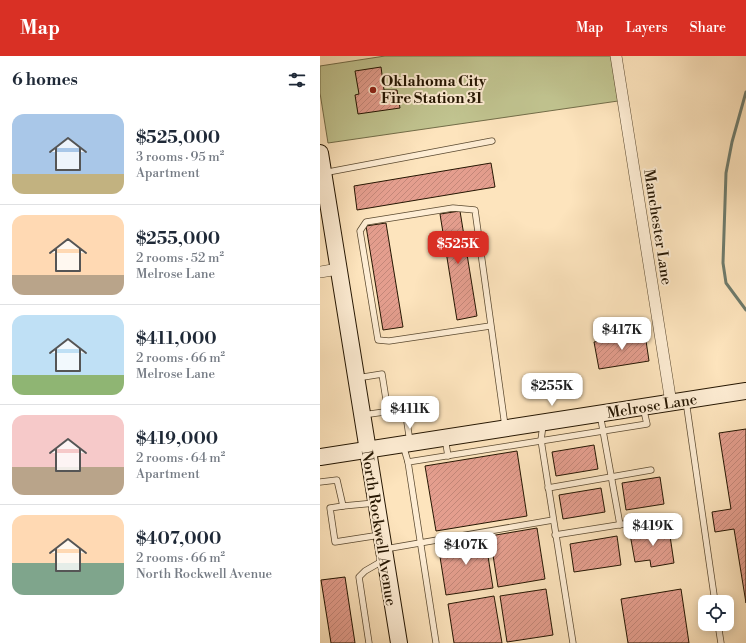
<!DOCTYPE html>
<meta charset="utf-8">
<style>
:root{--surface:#fff;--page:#f2f2f3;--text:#1f2937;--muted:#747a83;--line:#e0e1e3;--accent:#d93025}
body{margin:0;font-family:"Libre Bodoni",serif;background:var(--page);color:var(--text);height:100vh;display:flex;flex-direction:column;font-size:15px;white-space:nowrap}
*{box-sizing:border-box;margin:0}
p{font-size:13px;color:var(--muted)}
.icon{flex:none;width:22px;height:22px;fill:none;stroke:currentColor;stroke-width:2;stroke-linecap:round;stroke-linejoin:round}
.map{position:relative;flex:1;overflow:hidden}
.side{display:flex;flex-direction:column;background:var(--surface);width:320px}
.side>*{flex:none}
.controls{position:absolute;left:378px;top:539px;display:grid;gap:8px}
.controls a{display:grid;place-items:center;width:36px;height:36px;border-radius:8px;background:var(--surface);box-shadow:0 2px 10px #0003;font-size:20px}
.price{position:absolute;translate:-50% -34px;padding:0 9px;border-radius:8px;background:#fff;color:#222;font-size:13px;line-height:26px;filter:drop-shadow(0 1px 2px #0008)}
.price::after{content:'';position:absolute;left:50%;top:24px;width:12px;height:9px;margin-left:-6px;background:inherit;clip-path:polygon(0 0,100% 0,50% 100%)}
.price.selected{background:var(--accent);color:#fff}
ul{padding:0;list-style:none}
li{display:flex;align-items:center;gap:12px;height:100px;padding:0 12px}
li+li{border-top:1px solid var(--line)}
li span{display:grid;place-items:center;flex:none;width:112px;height:80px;border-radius:12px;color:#555}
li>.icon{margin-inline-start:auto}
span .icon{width:48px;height:48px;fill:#fffc;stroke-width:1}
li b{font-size:17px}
h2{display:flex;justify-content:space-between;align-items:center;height:48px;padding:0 12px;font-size:17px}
header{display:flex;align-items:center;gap:24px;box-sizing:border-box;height:56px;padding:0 20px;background:var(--accent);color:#fff}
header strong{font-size:19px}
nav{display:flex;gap:22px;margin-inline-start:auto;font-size:14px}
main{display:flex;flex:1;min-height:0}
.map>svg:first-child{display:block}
.green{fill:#c1c490;stroke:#736d49}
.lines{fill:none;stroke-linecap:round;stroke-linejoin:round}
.stream{stroke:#6e7b6c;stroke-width:3}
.building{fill:url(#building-hatch);stroke:#251602}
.lane-casing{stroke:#5b4a31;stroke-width:7}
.street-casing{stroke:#5b4a31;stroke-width:12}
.secondary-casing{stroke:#251602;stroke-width:18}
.lane{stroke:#feedd4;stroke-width:5.5}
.street{stroke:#feedd4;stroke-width:11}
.secondary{stroke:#feedd4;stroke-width:16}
.poi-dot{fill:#8f2418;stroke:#feedd4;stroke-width:1.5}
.labels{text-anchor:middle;stroke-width:4;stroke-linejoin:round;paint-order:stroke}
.poi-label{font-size:15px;font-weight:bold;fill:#251602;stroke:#feedd4;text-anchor:start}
.street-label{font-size:15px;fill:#251602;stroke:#feedd4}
</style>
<header>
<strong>Map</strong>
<nav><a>Map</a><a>Layers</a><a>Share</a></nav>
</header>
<main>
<section class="side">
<h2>6 homes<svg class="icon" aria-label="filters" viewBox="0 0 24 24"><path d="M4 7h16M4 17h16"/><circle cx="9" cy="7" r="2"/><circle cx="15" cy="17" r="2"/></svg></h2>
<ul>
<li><span style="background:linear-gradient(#a9c7e8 75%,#c2b280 0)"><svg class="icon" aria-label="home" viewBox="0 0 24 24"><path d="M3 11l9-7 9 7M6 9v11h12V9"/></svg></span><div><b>$525,000</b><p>3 rooms · 95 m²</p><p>Apartment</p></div></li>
<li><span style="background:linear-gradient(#ffd9b3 75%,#b9a48a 0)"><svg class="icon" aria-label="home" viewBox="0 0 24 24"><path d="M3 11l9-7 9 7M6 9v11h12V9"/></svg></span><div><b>$255,000</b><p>2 rooms · 52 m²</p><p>Melrose Lane</p></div></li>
<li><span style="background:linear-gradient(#bfe0f5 75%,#8fb573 0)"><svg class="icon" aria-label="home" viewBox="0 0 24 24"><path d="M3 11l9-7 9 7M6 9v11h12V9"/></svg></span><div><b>$411,000</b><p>2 rooms · 66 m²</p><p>Melrose Lane</p></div></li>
<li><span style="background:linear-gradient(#f6c9c9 65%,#b9a48a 0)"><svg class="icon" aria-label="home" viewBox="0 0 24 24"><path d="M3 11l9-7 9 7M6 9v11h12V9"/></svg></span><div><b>$419,000</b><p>2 rooms · 64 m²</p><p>Apartment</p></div></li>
<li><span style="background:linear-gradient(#ffd9b3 60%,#7fa58c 0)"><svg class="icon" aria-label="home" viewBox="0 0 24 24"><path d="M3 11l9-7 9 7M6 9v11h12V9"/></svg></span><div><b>$407,000</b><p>2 rooms · 66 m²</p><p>North Rockwell Avenue</p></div></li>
</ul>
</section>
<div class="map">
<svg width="426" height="587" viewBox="0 0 426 587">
<defs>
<pattern id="building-hatch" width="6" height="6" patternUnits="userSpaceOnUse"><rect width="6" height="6" fill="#e49e8e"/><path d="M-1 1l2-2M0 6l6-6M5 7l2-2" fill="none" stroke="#c38779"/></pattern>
</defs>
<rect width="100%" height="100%" fill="#fde4bd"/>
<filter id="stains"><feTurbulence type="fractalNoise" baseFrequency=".005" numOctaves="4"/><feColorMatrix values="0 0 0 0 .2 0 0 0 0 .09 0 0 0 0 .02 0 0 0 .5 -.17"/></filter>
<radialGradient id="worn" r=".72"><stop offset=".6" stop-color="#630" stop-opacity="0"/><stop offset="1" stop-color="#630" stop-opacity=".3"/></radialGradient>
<!-- green -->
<path class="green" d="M65,0h226l7,45 -290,42 -8,-50v-27z"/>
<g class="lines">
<!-- stream -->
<path class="stream" d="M426,36l-14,50 -6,31 -3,90 3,20 20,27"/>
</g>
<!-- building -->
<g class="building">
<path d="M61,11l3,23h13l3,18 -42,6 -3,-19 4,-1 -4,-23z"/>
<path d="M171,107l4,24 -138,23 -3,-24z"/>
<path d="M140,155l17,105 -20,4 -17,-106z"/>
<path d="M66,167l17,104 -20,3 -17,-104z"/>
<path d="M325,278l4,27 -50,8 -5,-27z"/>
<path d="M426,373v174l-12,-74 -19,3 -3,-20 19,-3 -12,-76z"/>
<path d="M274,389l4,24 -42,7 -4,-24z"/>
<path d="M197,395l10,65 -91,15 -11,-65z"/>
<path d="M340,421l4,27 -38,6 -4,-27z"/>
<path d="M281,432l4,24 -42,7 -4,-24z"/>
<path d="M217,472l8,51 -47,8 -8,-51z"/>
<path d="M349,473l5,34 -23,4 -1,-7 -15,2 -5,-28z"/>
<path d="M297,480l4,29 -47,7 -4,-28z"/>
<path d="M165,481l8,51 -47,7 -8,-51z"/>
<path d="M25,521l10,66h-24l-10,-63z"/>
<path d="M226,533l7,46 -46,7 -7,-46z"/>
<path d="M361,533l8,54h-61l-7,-44z"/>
<path d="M174,540l8,47h-48l-6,-39z"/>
</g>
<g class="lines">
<!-- lane casing -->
<g class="lane-casing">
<g id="lane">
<path d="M3,117l169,-32"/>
<path d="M170,270l-101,15 -11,-1 -18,-109 6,-9 87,-14 22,2 30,216"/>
<path d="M37,322l25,-4 6,38"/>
<path d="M366,345l29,201"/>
<path d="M280,358l20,111"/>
<path d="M43,359l42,-6 5,33"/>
<path d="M223,369l-2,15 32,203"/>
<path d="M125,382l3,18"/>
<path d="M83,389l5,17"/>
<path d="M0,426l17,-2 6,26 32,-3"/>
<path d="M228,432l103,-18"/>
<path d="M23,450l-13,2 5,34 45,-7"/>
<path d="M235,479l107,-17"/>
<path d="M65,493l168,-29"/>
<path d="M398,568l3,19"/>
<path d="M49,587l-10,-66 6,-6 19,-11"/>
<path d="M116,587l-28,-181 239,-38 -4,-17"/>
</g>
</g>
<!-- street casing -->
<g class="street-casing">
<g id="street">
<path d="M296,0l55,347"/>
<path d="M0,216l18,-3"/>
</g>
</g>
<!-- secondary casing -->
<g class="secondary-casing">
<g id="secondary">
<path d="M0,97l79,490"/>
<path d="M0,401l426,-66"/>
</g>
</g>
<!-- lane -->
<use href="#lane" class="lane"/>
<!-- street -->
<use href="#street" class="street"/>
<!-- secondary -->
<use href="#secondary" class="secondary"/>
</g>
<!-- markers -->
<circle class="poi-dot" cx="53" cy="34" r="4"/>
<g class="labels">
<!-- poi labels -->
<g class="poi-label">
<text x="61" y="30">Oklahoma City<tspan x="61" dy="17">Fire Station 31</tspan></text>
</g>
<!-- street labels -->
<g class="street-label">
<text transform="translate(338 171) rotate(81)" y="5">Manchester Lane</text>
<text transform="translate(332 350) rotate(-9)" y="5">Melrose Lane</text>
<text transform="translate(59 472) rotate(81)" y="5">North Rockwell Avenue</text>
</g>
</g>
<rect width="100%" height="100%" filter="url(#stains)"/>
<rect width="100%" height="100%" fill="url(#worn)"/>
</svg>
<div class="controls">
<a><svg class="icon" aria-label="locate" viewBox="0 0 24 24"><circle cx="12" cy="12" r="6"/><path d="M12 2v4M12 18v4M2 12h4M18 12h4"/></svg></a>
</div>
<b class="price selected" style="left:138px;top:209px">$525K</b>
<b class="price" style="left:302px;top:295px">$417K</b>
<b class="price" style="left:232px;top:351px">$255K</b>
<b class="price" style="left:90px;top:374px">$411K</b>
<b class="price" style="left:333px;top:491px">$419K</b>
<b class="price" style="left:146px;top:510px">$407K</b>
</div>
</main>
